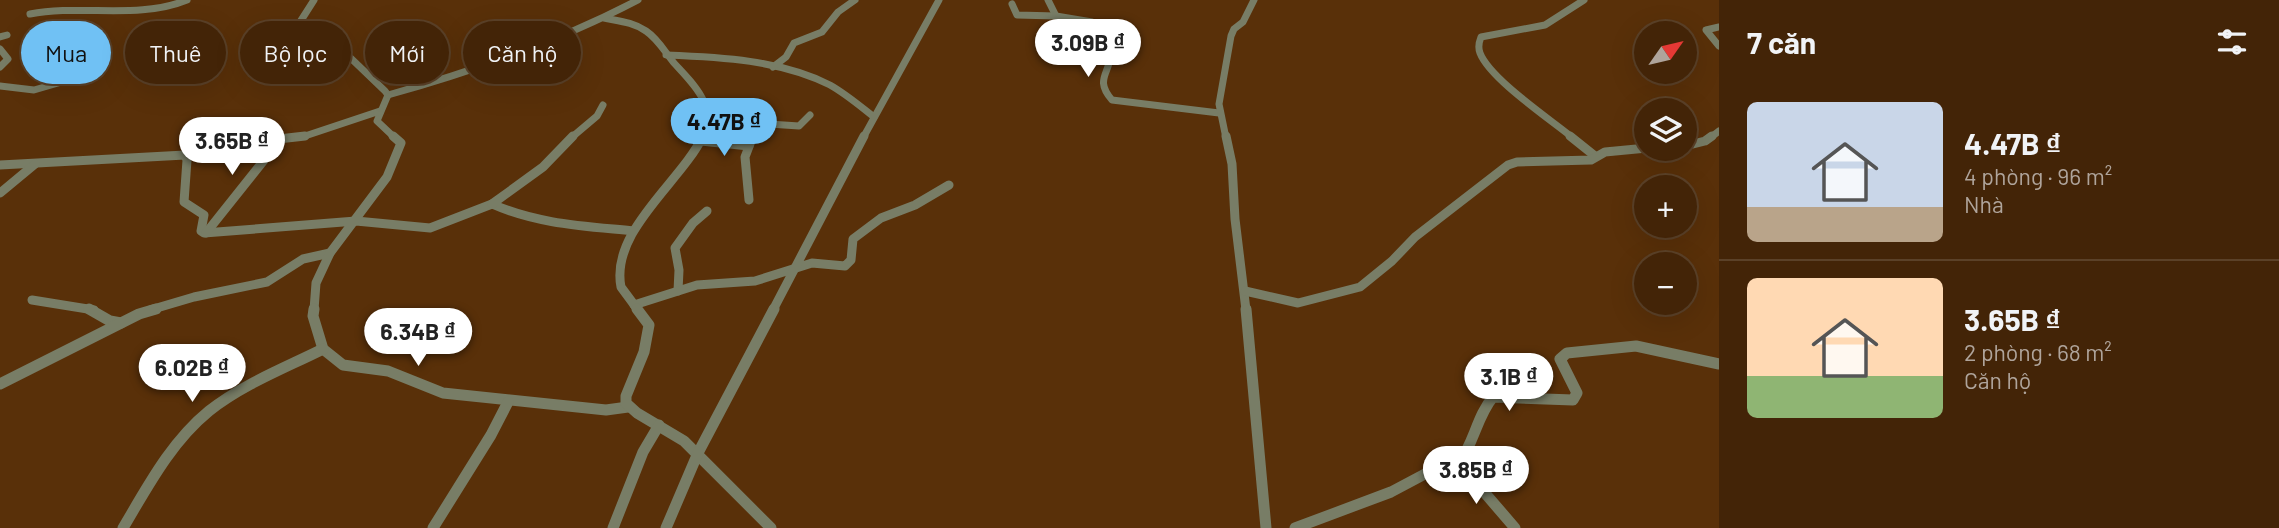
<!DOCTYPE html>
<html lang="vi">
<meta charset="utf-8">
<style>
:root{--surface:#432407;--page:#4d3015;--text:#f1f3f6;--muted:#afa49b;--line:#5b4128;--accent:#70c1f4}
body{margin:0;font-family:Barlow,sans-serif;background:var(--page);color:var(--text);height:100vh;display:flex;flex-direction:column;font-size:26px;white-space:nowrap}
*{box-sizing:border-box;margin:0}
p{font-size:23px;color:var(--muted)}
.icon{flex:none;width:38px;height:38px;fill:none;stroke:currentColor;stroke-width:2;stroke-linecap:round;stroke-linejoin:round}
.map{position:relative;flex:1;overflow:hidden}
.drawer{display:flex;flex-direction:column;background:var(--surface);width:560px}
.drawer>*{flex:none}
.banner{position:absolute;left:21px;top:21px;width:665px;height:63px;display:flex;gap:14px}
.needle{width:46px;rotate:56deg}
.fabs{position:absolute;left:1634px;top:21px;display:grid;gap:14px}
.fabs a{display:grid;place-items:center;width:63px;height:63px;border-radius:50%;background:var(--surface);box-shadow:0 7px 28px #0002,0 0 0 2px var(--line);font-size:35px}
.price{position:absolute;translate:-50% -60px;padding:0 16px;border-radius:24px;background:#fff;color:#222;font-size:23px;line-height:46px;filter:drop-shadow(0 2px 4px #0008)}
.price::after{content:'';position:absolute;left:50%;top:42px;width:21px;height:16px;margin-left:-10px;background:inherit;clip-path:polygon(0 0,100% 0,50% 100%)}
.price.selected{background:var(--accent);color:#111}
ul{padding:0;list-style:none}
li{display:flex;align-items:center;gap:21px;height:175px;padding:0 28px}
li+li{border-top:2px solid var(--line)}
li span{display:grid;place-items:center;flex:none;width:196px;height:140px;border-radius:10px;color:#555}
li>.icon{margin-inline-start:auto}
span .icon{width:84px;height:84px;fill:#fffc;stroke-width:1}
li b{font-size:30px}
h2{display:flex;justify-content:space-between;align-items:center;height:84px;padding:0 28px;font-size:30px}
.pill{padding:0 24px;border-radius:32px;background:var(--surface);box-shadow:0 7px 28px #0002,0 0 0 2px var(--line);font-size:24px;line-height:63px}
.pill.selected{background:var(--accent);color:#111}
main{display:flex;flex:1;min-height:0}
.map>svg:first-child{display:block}
.lines{fill:none;stroke-linecap:round;stroke-linejoin:round}
.street-far2{stroke:#787d66;stroke-width:7}
.street-far1{stroke:#787d66;stroke-width:9}
.street{stroke:#787d66;stroke-width:11}
</style>
<main>
<div class="map">
<svg width="1719" height="528" viewBox="0 0 1719 528">
<rect width="100%" height="100%" fill="#593009"/>
<g class="lines">
<!-- street-far2 -->
<g class="street-far2">
<path d="M314,0l-14,22 36,22 49,47 3,4 -11,26 18,17"/>
<path d="M1048,0l8,16"/>
<path d="M1012,4l5,11 39,1 36,6c6,8 17,19 18,30 2,21 -17,26 2,48l107,13"/>
<path d="M30,14c51,-10 108,6 157,-14"/>
<path d="M604,18c14,3 29,4 42,13 12,8 19,21 28,32 21,23 43,42 28,75"/>
<path d="M1719,27l-13,3 13,16"/>
<path d="M0,37l7,-2"/>
<path d="M0,49l8,10 -8,8"/>
<path d="M666,55c54,2 115,5 164,30 16,9 30,21 44,32"/>
<path d="M773,67l13,-10 8,-14 28,-11 16,-20 17,-12"/>
<path d="M0,86l34,4 31,-9"/>
<path d="M388,95c86,-24 170,-53 250,-95"/>
<path d="M290,138l15,-2 75,-25"/>
<path d="M571,138l26,-22 6,-11"/>
<path d="M753,138l4,-11 12,-3 30,2 11,-11"/>
<path d="M863,138l76,-138"/>
<path d="M1226,138l-7,-34 12,-68 3,-7 9,-7 11,-22"/>
<path d="M1573,138c-23,-19 -83,-59 -93,-85 -2,-5 -1,-11 1,-16l64,-12 39,-25"/>
<path d="M1710,138l9,-7"/>
</g>
<!-- street-far1 -->
<g class="street-far1">
<path d="M1226,136l6,28 3,55 11,91"/>
<path d="M1570,136l25,20"/>
<path d="M701,141l48,5"/>
<path d="M1685,146l20,-5 7,-5"/>
<path d="M185,155l58,-12 62,-7"/>
<path d="M0,165l185,-10 2,5 -3,42 20,13 -3,16 3,2 152,-12 74,7 62,-24c45,20 92,22 141,27"/>
<path d="M0,193l35,-29"/>
<path d="M749,200l-4,-43 8,-21"/>
<path d="M492,204l51,-37 30,-31"/>
<path d="M206,233l75,-94"/>
<path d="M678,291l1,-21 -4,-22 18,-25 14,-12"/>
<path d="M1245,291l53,12 62,-16 32,-26 23,-24 93,-72 9,-3 74,-2 14,-8 42,-4"/>
<path d="M32,300l62,10"/>
<path d="M634,305l63,-20 58,-4 57,-18 33,3 6,-6 2,-21 28,-21 34,-13 34,-20"/>
<path d="M150,310l44,-13 73,-15 36,-23 27,-6"/>
<path d="M314,310l2,-27 14,-30 57,-76 14,-34 -8,-7"/>
<path d="M638,310l-17,-23c-11,-56 60,-105 82,-151"/>
<path d="M773,310l91,-174"/>
</g>
<!-- street -->
<g class="street">
<path d="M89,309l21,12 11,2"/>
<path d="M314,309l-1,7 10,33 20,16 45,6 55,22 163,17 22,-3"/>
<path d="M637,309l12,16 -5,27 -18,44v7l11,10 47,28 87,87"/>
<path d="M1246,309l20,219"/>
<path d="M0,384l139,-70 17,-5"/>
<path d="M1459,463l56,65"/>
<path d="M123,528c25,-42 48,-86 86,-117 34,-27 76,-43 114,-62"/>
<path d="M433,528l58,-93 17,-33"/>
<path d="M613,528l30,-76 16,-27"/>
<path d="M666,528l32,-75 76,-144"/>
<path d="M1295,528l96,-36 49,-26 19,-3c15,-20 18,-47 34,-66l80,3 4,-7 -17,-34 7,-6 69,-7 83,18"/>
</g>
</g>
</svg>
<div class="fabs">
<a><svg class="needle" viewBox="-14 -14 28 28"><path d="M0-13l5 13h-10z" fill="#e53935"/><path d="M0 13l5-13h-10z" fill="#afa49b"/></svg></a>
<a><svg class="icon" aria-label="layers" viewBox="0 0 24 24"><path d="M12 4l9 5-9 5-9-5zM3 14l9 5 9-5"/></svg></a>
<a>+</a>
<a>−</a>
</div>
<b class="price" style="left:1088px;top:79px">3.09B ₫</b>
<b class="price selected" style="left:724px;top:158px">4.47B ₫</b>
<b class="price" style="left:232px;top:177px">3.65B ₫</b>
<b class="price" style="left:418px;top:368px">6.34B ₫</b>
<b class="price" style="left:192px;top:404px">6.02B ₫</b>
<b class="price" style="left:1509px;top:413px">3.1B ₫</b>
<b class="price" style="left:1476px;top:506px">3.85B ₫</b>
<div class="banner">
<a class="pill selected">Mua</a>
<a class="pill">Thuê</a>
<a class="pill">Bộ lọc</a>
<a class="pill">Mới</a>
<a class="pill">Căn hộ</a>
</div>
</div>
<section class="drawer">
<h2>7 căn<svg class="icon" aria-label="filters" viewBox="0 0 24 24"><path d="M4 7h16M4 17h16"/><circle cx="9" cy="7" r="2"/><circle cx="15" cy="17" r="2"/></svg></h2>
<ul>
<li><span style="background:linear-gradient(#c9d6e8 75%,#b9a48a 0)"><svg class="icon" aria-label="home" viewBox="0 0 24 24"><path d="M3 11l9-7 9 7M6 9v11h12V9"/></svg></span><div><b>4.47B ₫</b><p>4 phòng · 96 m²</p><p>Nhà</p></div></li>
<li><span style="background:linear-gradient(#ffd9b3 70%,#8fb573 0)"><svg class="icon" aria-label="home" viewBox="0 0 24 24"><path d="M3 11l9-7 9 7M6 9v11h12V9"/></svg></span><div><b>3.65B ₫</b><p>2 phòng · 68 m²</p><p>Căn hộ</p></div></li>
</ul>
</section>
</main>
